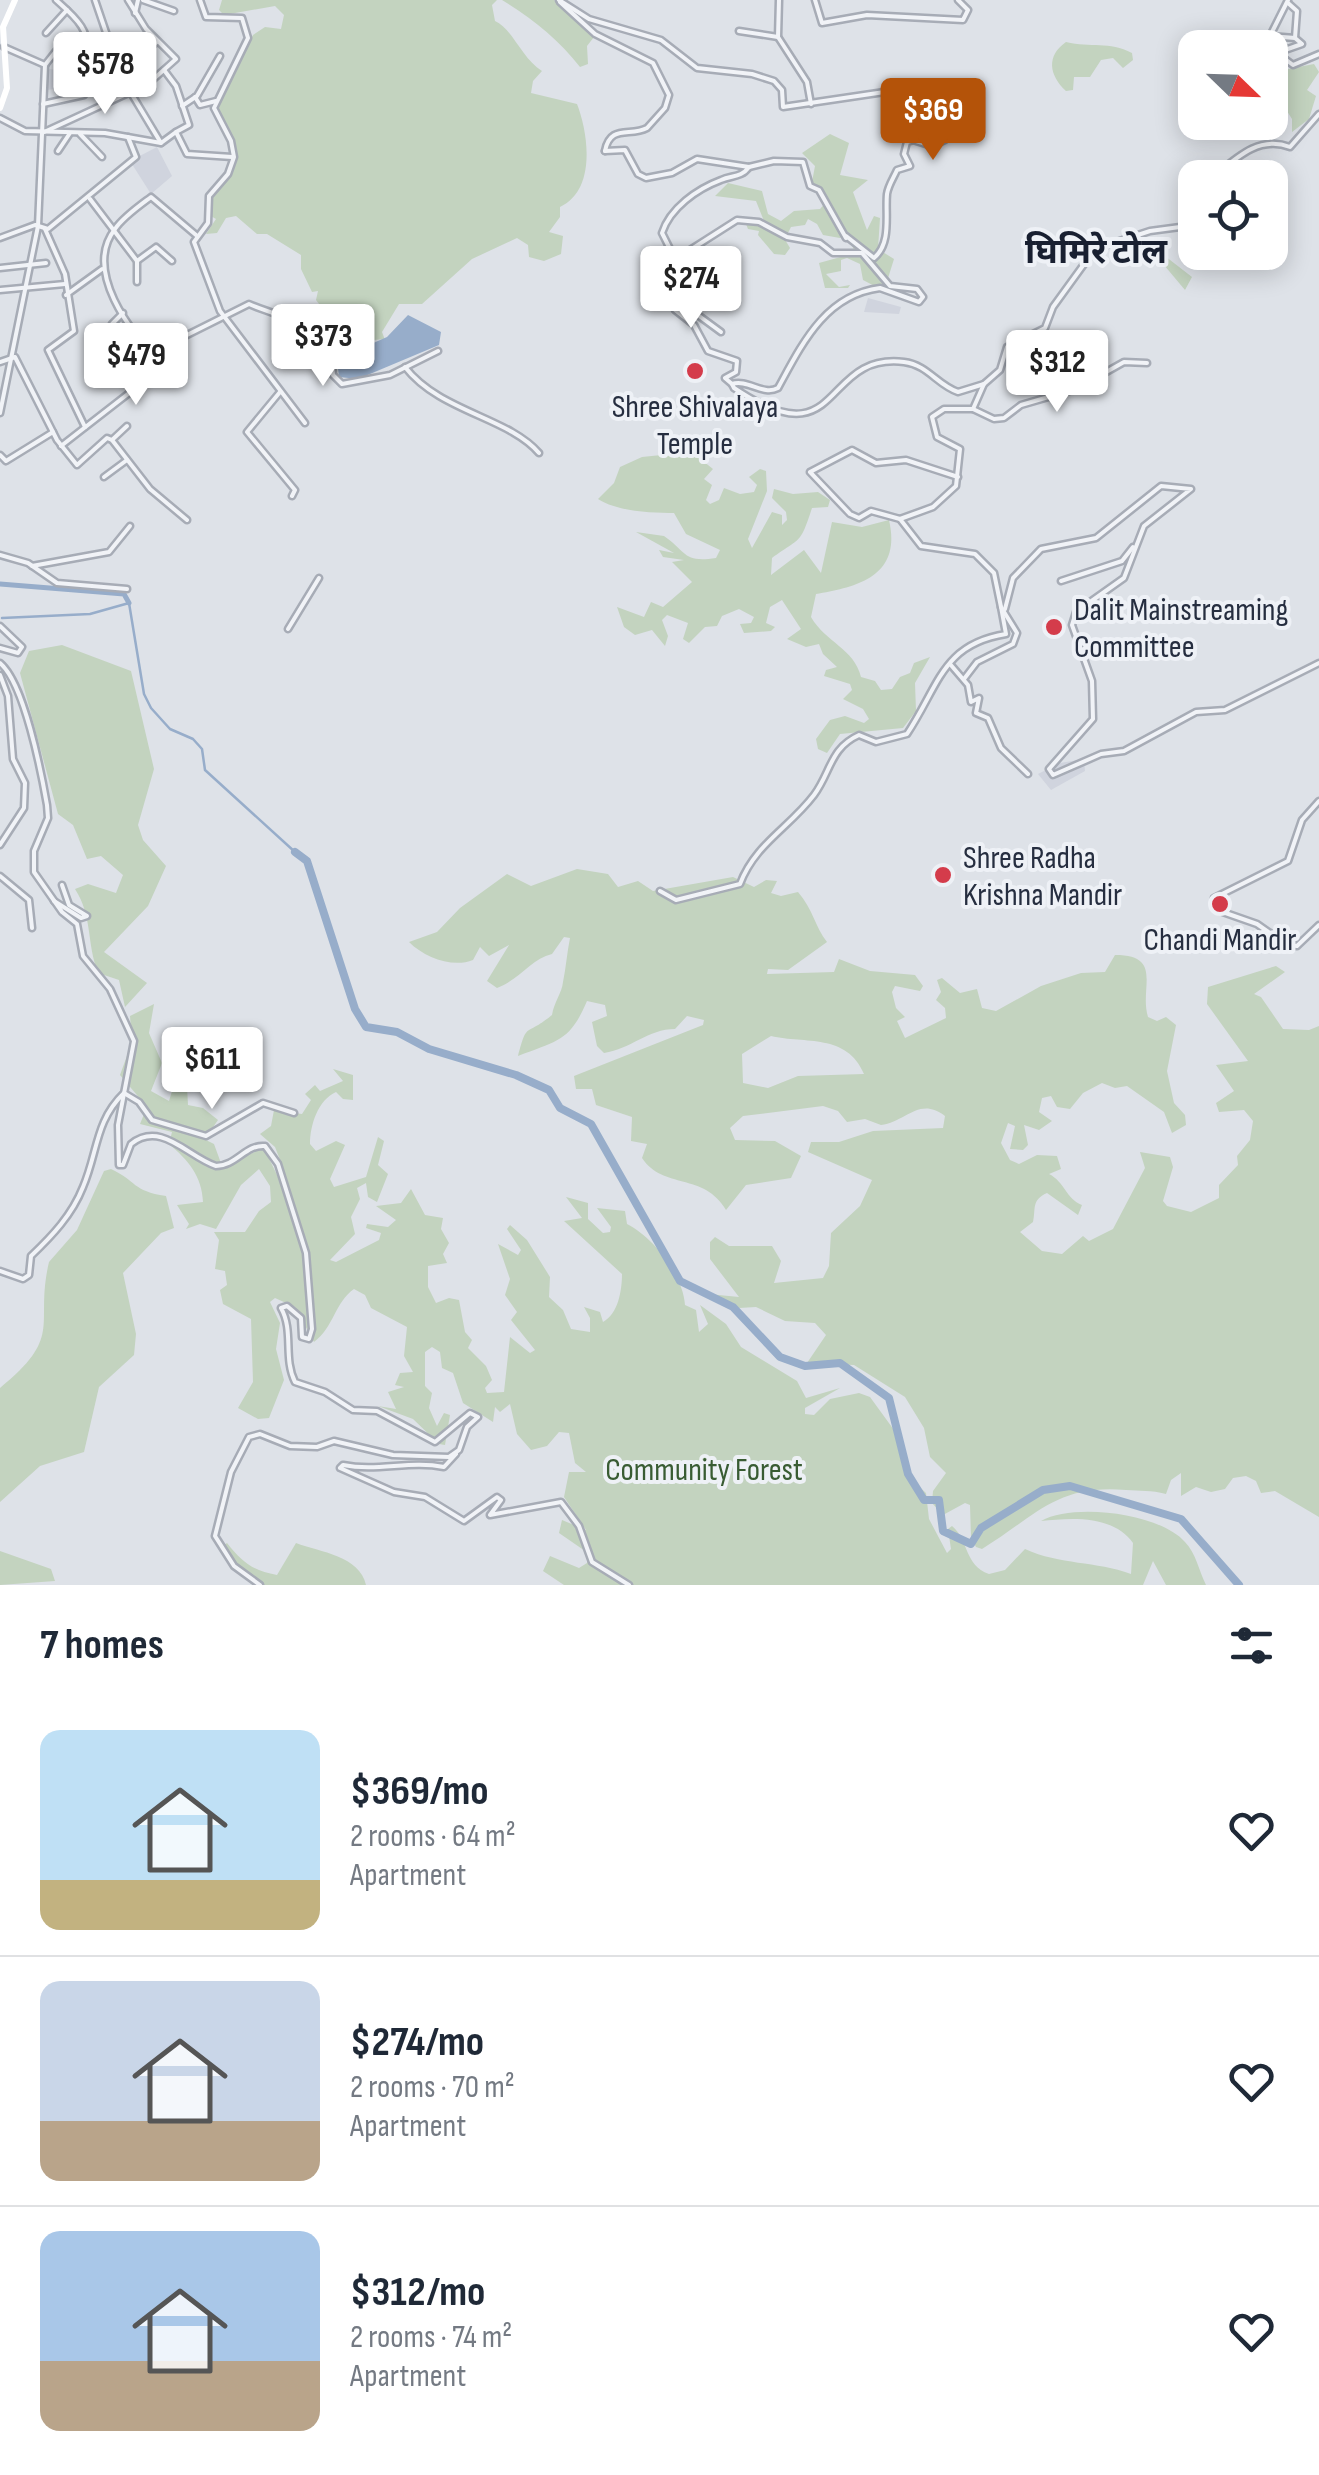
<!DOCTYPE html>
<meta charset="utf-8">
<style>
:root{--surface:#fff;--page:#f2f2f3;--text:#1f2937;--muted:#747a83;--line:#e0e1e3;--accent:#b45309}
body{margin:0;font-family:"Sofia Sans Condensed","Noto Sans Devanagari",sans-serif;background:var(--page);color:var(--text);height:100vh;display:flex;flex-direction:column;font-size:38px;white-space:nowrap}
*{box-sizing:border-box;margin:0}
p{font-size:32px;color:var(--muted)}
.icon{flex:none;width:55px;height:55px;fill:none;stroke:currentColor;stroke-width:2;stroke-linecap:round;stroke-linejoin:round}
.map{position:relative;height:1585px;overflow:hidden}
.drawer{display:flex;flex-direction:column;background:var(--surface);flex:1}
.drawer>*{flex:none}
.needle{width:65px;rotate:113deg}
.fabs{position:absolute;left:1178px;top:30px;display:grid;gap:20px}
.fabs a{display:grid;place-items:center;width:110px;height:110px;border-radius:20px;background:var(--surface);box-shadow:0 5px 25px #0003;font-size:50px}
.price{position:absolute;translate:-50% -85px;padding:0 22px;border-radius:10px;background:#fff;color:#222;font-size:32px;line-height:65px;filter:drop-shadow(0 2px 5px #0008)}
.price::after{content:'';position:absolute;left:50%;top:60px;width:30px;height:22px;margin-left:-15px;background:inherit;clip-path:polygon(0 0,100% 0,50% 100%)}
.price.on{background:var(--accent);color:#fff}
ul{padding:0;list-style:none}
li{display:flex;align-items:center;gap:30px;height:250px;padding:0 40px}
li+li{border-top:2px solid var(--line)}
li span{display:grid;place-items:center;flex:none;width:280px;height:200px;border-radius:20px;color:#555}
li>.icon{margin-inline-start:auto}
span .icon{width:120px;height:120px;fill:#fffc;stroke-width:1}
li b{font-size:42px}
h2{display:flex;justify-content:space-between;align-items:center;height:120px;padding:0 40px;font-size:42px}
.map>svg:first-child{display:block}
.built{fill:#d0d4de}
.green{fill:#c3d3bf;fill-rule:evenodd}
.water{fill:#97adca}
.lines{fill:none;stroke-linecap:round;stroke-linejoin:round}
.stream{stroke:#97adca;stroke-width:2.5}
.canal{stroke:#97adca;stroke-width:5}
.river{stroke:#97adca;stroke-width:8}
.street-casing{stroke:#a7acb6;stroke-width:9}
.street{stroke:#f1f3f7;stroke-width:4}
.secondary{stroke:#fff;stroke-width:6}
.poi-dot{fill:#d43c4b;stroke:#eef1f6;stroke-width:4}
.labels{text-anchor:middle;stroke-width:8;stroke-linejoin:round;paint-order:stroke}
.poi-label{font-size:32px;fill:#262e40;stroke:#eef1f6}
.park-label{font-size:32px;fill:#395c33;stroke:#eef1f6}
.neighbourhood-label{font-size:35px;font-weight:bold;fill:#192031;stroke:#eef1f6}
</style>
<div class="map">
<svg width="1319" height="1585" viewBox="0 0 1319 1585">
<rect width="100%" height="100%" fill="#dee2e8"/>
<!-- built -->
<g class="built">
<path d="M66,57l12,2 6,17 -8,10 -29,4 2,-21 17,2z"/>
<path d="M157,147l15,29 -21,18 -21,-33z"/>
<path d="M868,298l33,9 -2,7 -35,-2z"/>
<path d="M1084,759l1,12 -34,19 -13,-16 22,-11z"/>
</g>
<!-- green -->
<g class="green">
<path d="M222,0h275l-5,5 3,16c17,7 27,38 47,50l-9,10 -2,12 46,11c11,28 20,86 -17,103v10l-11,15 14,4 -2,18 -17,7 -15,-4 -1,-12 -11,-7 -45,21 -50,45h-23l-17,28 3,8c-25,-4 -32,19 -71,5l18,-24 -16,-21 2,-9 -6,1 -11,-23v-14l-34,-21h-10l-21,-18 -10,2 -9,15 -11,1 10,-15 -7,-4 -1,-17c15,-18 38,-39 21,-63 -7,-10 -13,-16 -13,-29l37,-71 12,-8 16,2 3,-14 -9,-9 -51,9 -5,-5z"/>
<path d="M502,0h52l40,37 -7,9 1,18 -8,3c-22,-28 -47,-48 -78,-67z"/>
<path d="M1066,42c25,6 43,-1 66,11l1,7 -10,8 -10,-10 -12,2 -11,17h-16l-1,13 -7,1c-17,-16 -20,-35 0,-49z"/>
<path d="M1314,64l5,8 -12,18 9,6 -7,23 -17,13v-13l-14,-22 10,-19 -5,-8z"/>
<path d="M830,134l19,9 -9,32 28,5 -15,12 14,38 7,-14 6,2 -2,31 16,10 -10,32 -21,-11 -3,-16 -13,-6 -6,2v11l-15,3 13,13 11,-2 -2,3h-23l-6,-25 36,-10 -8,-21 -7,6 -17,-3 -6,-11 -9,-5 -3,6 -14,2 -4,8 -6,-2 9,15 -5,7 -11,-1 -16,-19 1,-4 -11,-2 -2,-5 18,-3 -8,-20 -41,-5 13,-13 34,8 6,23 13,7 13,-10 26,-2 9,-10 -17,-17 3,-16 -13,-13z"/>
<path d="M1113,249l48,4 31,24 -7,13 -21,-25 -34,-5z"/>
<path d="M671,454l27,3 15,12 -9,10 8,6 -6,15 4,4 9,-4 5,-12 16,6 14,-2 3,-7 -8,-8 11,-8 6,2 1,20 -19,48 4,9 20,-36 10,3v10l5,-5 -1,-8 -14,-14 2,-9 19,5 25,-2 12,8 -2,7 -16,1c-12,37 -11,29 -40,50l-1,17 33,-25 17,23 11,-51 30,5 27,-7c13,56 -31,67 -73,74l-5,23c15,26 43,31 50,60l14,4 6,9 11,-1 8,-12 10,-4 4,-10 16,-6 -15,26 1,28 -13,17 -63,6 -13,19 -9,-4 -2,-10 14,-19 15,-4 19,7 5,-4 -6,-10 -20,-10 9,-9 -2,-6 -26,-8 2,-6 11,-3 -14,-13 -4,-10 -13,3 -19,-8 14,-10 -19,-29 -12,7 -4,16 9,4 -4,4 -27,2 -4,-9 11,-1 3,-6 -15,-8 -17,7 -5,10 -12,1 -16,16 -6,-4 5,-16 -21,-8 -5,5 6,16 -3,10 -13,-16 -17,5 -11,-8 -7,-20 27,10 7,-15 12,5 29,-25 -20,-20 12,-2 -21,-3 -4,-7 15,3 -38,-21 28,4c23,16 19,27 52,22l4,-8 -34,-16 -12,-21c-20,0 -56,-1 -76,-14l16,-16 6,-16 22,-10z"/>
<path d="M62,645l69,26 23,98 -16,56 5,15 23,26 -18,40 -44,46 43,31 -22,24 -6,-27 -21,-7c-12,-32 -5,-56 -23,-84l13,-5 28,9 7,-18 -22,-19 -14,3 -14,-34 -15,-11 -38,-141 9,-22z"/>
<path d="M577,869l31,5 10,13 20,-6 15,10 80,-14 21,10 12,-7 11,1 -6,12 10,3 17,-4c15,17 17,35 29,50l-39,28 -20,-1 -1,5 67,-2 5,-13 31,12 45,4 8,11 -3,5 -25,-5 -3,6 4,16 9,9 -8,4 8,17 41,-20 -1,-10 -9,-8 5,-8 -4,-12 5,-2 18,15 17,-4 5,19 14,3 45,-25 40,-13 24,-1 10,-17c49,0 24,33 33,62l9,4 9,-4 10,8 -9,46 7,32 11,12 1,10 -14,8 -8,-21 -37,-26 -12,2 -13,-5 -19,10 -13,16 -13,-2 -6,-11 -9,2 -3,14 13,9 -13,9 -15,-5 4,20 -5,5 -13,-1 5,-23 -7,-3 -7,20 9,17 9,4 18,-9 20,1 4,13 -12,5c16,8 17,25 33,31l-4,10 -31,-22c-16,7 -11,16 -14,29l-13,10 22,19 20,3 21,-18 6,5 24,-12 32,-61 -5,-16 30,5 3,10 -10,34 4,5 24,6 28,-14v-13l19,-20 -1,-9 13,-16 3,-19 -9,-11 -25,2 -3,-9 18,-12 -18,-26 32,-4 -41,-57 1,-17 68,-21 9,6 -31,22 7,3 22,32 26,1 10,-4v491l-44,-26 -14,2 -5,-12 -10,-5 -13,2 -8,11 -14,3 -15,-5 -15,9v-23l-10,7 -5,14c-15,-4 -26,-3 -40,-4 -70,-6 -90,26 -144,59l-6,-2 -5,-10 -1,-32 -5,-2 -22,12 -11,-12 1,-12 13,-18 -16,-16 -6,-29 -19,-31 -51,-32 -47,-2 19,-28 -11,-12 -30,-2 -29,-14 -17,1 -41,-15 41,4 -29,-38v-17l5,-5 14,9h43l9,15 -7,22 49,-5 6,-12 2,-33 29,-27 12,-26 -64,-28 3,-10h28l34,-11 70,-3 2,-12c-26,-20 -39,6 -64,9l-16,-6 -18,3 -9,-11 -15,-5 -80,10 -13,12 5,12 40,1 26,15 -10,22 -45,7 -20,25c-22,-38 -63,-20 -84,-52l5,-14 -16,-3 1,-24 -36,-12 -4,-16h-16l-2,-13 129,-51 1,-5 -17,-4 -12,13c-27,0 -44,20 -71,24l-7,-7 -5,-24 15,-6 -2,-11 -18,-4c-17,40 -28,39 -69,55 10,-36 6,-18 34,-41 2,-13 10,-22 11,-33 3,-15 4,-29 7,-44l-6,-1 -12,17c-21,5 -33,26 -55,34l-10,-7 22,-36 -20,11 -9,-9 -7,13c-20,8 -48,-2 -64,-18l28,-10 23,-24 47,-34 24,12zM771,1036c34,8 76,-3 93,38l-66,2 -30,12 -25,-5 -1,-29z"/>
<path d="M154,1004l-5,29 13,30 -11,28 18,10 4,-13 14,-2 1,19 15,3 15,12 -9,13 -15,1 20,10 8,22 42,-18 14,29 6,-7 -9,-23 -15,-13 11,-8 3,-16 28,4 9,-14 -6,-6 10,-9 5,6 23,-10 -10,-12 20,6v25l-10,-1 -7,-7c-18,8 -26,33 -26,52l6,7 20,-10 9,4 -15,34 4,8 32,-10 12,-40 6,4 -6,24 10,9 -11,28 -9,-5 -2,-14 -9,5 3,11 -9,18 4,17 -25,26 6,2 43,-22 2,-7 -15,-5 1,-4 21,3 8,-7 -20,-14 25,-3 10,-14 14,26 18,3 -2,11 8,14 -6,11 4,9 -19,3v21l8,16 13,-5 10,2 6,32 7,8 -4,8 18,18 6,14 -7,8 2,5 17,-1 6,-55 20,16 5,-3 -24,-30 6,-8 -12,-17 5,-16 -12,-35 20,11 3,-5 -14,-21 3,-4 17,15 23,37 -1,20 14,13 8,19 19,3v-14l-6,-11 16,5 3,10c15,-8 19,-31 19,-48l-58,-53 18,-3 -16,-21 22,6v16l15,14 7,-1 1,-5 -14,-19 28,3 2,13c27,14 56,51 58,81l11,5 3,22 9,-8 -8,-19 26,19 15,23 56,34 9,17 34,-10 -35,20v6l9,1 16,-16 29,-6 11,4 24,33 16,48 16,15 3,26 18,34 4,-4 -3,-20 4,-3c17,14 12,39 37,48l16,-4 20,-21c35,16 71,12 106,25l2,-31c-21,-29 -63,-25 -92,-22 34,-19 120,-7 144,21 11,11 14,29 21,43h-40l-13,-24 -10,24h-579l-21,-14 7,-15 29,12 8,-5 1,-10 -29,-20 3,-13 24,10 -22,-33 5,-25h17l-11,-9 -6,-30 -10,-1 -12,14 -16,4 -14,-16 -7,-30 -10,8 -5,-5 -2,15 -30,-19 -10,-30 -11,-5 -2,-16 -8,-5 -7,5v34l7,7 -3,15 8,18 7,-13 6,2 -5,30 -6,-1 -26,-25 -35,-13 18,3 -8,-17 16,-5 -9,-2 5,-12 13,-1 -9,-16 3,-29 -36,-19 -6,-13 -11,-6c-19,13 -20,38 -40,53l-19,-35 -20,-9 -5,4 10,21 -4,26 8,31 -15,38 -11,1 -20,-11 15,-26 -2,-63 -28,-15 -3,-14 7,-5 -2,-14 -10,-2 4,-29 -5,-8h31l14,-21 12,-9 -1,-16 -11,-17 -18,16 -25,44 -16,-5 -14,5 3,-5 -12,-19 26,-3c-1,-26 -15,-42 -34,-58l3,-12 -32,-8 7,-17 -27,-32 12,-33 -2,-26z"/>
<path d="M111,1169c26,12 21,22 55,27l8,32 -13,5 -38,40 13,61 -2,21 -35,32 -15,65 -44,14 -40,36v-114c65,-53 34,-62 49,-126l28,-32 27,-59z"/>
<path d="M227,1543c15,19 26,28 50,32l19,-32c24,9 64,13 70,42h-104l-26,-19 -13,-20z"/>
<path d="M0,1551l51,18 4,12 -55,4z"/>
</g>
<!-- water -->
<path class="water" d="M408,315l33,17 -2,13 -81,34 -19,-2 -2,-18 50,-22z"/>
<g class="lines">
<!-- stream -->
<path class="stream" d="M2,618l88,-4 39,-11 15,91 7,14 19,21 23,10 9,10 3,21 90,82"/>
<!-- canal -->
<path class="canal" d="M0,584l124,10 5,9"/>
<!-- river -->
<path class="river" d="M295,852l12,9 48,148 11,18 31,5 32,17 87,26 33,15 11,18 31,16 89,157 53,26 47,50 25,9 35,-3 49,35 19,76 16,26h15l4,31 28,13 10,-16 62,-38 27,-4 111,33 58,66"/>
<!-- street casing -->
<g class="street-casing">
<g id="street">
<path d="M56,0c18,16 37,31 30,58"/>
<path d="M143,0l31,11"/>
<path d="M200,0l6,17 36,1 6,20 -34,70 17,33 3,16 -6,17 -19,22 -1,27 -14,19 26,69 85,112"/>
<path d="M559,0l30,19 72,21 36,28 55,6 22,7 8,9 1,17 115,-17 19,15 -10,5 -1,17 12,12 -11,3 -3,12 6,12 -13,4c-3,7 -9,16 -10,24 -2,20 5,49 -13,64l-28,-22"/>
<path d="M779,0l-1,37 29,45 4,22"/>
<path d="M815,0l7,23 45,-8 96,5 5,-10 -10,-10"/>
<path d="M1288,0l-18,36 25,2 7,6 -20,7 -1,5 12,9 26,-11"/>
<path d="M560,2l35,32 58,29 16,32 -4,13 -18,20c-17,9 -37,-4 -42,23"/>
<path d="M1288,3l9,8 -2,27"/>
<path d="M135,13l3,-13"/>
<path d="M739,31l39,6"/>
<path d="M46,33l21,-23"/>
<path d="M4,47l41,18"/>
<path d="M45,65l11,-14 30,7 26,-8 -17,-50"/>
<path d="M125,66l32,-24"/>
<path d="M164,70l12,16 13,39 -13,7 11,22 45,3"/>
<path d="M131,93l30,50"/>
<path d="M195,97l5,8 16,-4"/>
<path d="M43,104l41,-9"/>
<path d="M182,106l15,-10 23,-40"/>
<path d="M0,118l25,13 80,2 56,10 15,-11"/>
<path d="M42,133l106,-49 28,-25 -30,-30 -18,-29"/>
<path d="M80,134l22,23"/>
<path d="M916,141l16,5 13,-6"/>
<path d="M58,151l12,-18"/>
<path d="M605,151l20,-1 13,24 8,4 26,-5 25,-14 52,8 25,-6 29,1 7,24 9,4 27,48"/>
<path d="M749,167c-8,11 -17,8 -28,13 -24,9 -51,28 -59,53l9,18 -17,10 14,3 69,-44 22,2 28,15 33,6 13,10h29l28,33 27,3 6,8 -4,5 -39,-14c-55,7 -78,56 -102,100 -15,8 -30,-9 -46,-4l2,4c110,74 86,-36 170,-26 24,3 33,23 54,30l26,-8"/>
<path d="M1212,178c24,-20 47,-43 78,-31l29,-33"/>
<path d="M90,199l47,62v21"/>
<path d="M45,229l20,45 9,57 -26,19 37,77"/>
<path d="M0,238l35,-13 13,4 88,-72 -8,-20"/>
<path d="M677,255l2,9 -17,13 14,22 -1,11 19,15 14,26 29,10 -1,11 -11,6 7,6"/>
<path d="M137,261l19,-14 16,14"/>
<path d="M0,268l46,-5"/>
<path d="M0,290l65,-6"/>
<path d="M66,295l36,-26"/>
<path d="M676,299l45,33"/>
<path d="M123,313l-11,11 38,49"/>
<path d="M160,361c-30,-28 -77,-91 -45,-132 8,-12 24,-23 36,-32l45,38"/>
<path d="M0,362l15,-5 42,83 20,25 30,-27 5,2 38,49 37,31"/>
<path d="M405,367c35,45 103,50 134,86"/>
<path d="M280,392l-33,40 48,58 -3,6"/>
<path d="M973,409l21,10 10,-1 17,-13 55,-16 48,-27 23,1"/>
<path d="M0,413l38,-187 7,-161"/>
<path d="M112,440l15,-14"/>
<path d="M61,446l72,-56 52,-54 64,-32c25,11 46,11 57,38l25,11 2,22 9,9 48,-9 48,-24"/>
<path d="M0,455l6,6 47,-29"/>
<path d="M104,477l23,-17"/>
<path d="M900,519l-29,-8 -12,7 -9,-4 -40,-42 42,-22 24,13 30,-3 52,17"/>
<path d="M0,555l28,8 29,20 70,6"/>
<path d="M32,566l77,-14 21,-26"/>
<path d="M1061,581l61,-20 11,-14"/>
<path d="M1005,609l8,-31 28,-29 55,-11 65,-52 30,3 -47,37 -20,52 -48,34 -4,13 20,56 1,38 -44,50 4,6 48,-21 23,-3 72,-39 29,-2 94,-47"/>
<path d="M0,626l22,21 -4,6 -18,-5"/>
<path d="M288,629l31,-51"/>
<path d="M0,663c24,20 41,108 47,142l1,13 -14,33v21l28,40 15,12 6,32 27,33 24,52 -16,84 1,40h4l8,-21c30,-24 57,13 85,22 20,0 30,-22 49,-20l13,18 28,89 6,76 -3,10 -7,-2 -1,-19 -14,-12 -6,2c13,23 2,50 14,74l30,10 28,18 24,1 58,31 35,-29 8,4 -11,10 -8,23 -10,7 -56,-2 -59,-14 -17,6 -27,-1 -30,-12 -11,3 -18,35 -16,64 19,30 26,19"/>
<path d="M950,664l18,21 3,17 8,-4 -3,15 12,5 13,30 27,26"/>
<path d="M0,675l8,21 5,63 12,24 -1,25 -24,37"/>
<path d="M964,679l13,-17 36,-18 4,-11 -16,-26 -7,-34 -19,-19 -54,-8 -21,-27 33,-12 23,-21 4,-37 -23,-12 -5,-20 12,-8h29l11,-25 16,-14 7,-23 38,-19 8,-21 42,-58 55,-18 45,-6"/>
<path d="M1319,801l-17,19 -14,41 -74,37 3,12 40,14 30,21 10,1 22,-21"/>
<path d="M0,876l29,24 3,28"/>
<path d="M660,891l16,9 64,-16c15,-40 49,-56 74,-89 17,-23 16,-47 45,-60l17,7 31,-8c32,-48 35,-90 99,-100l-5,-27"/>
<path d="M54,901l27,17 6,-2 -18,-11 -7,-20"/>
<path d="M0,1271l23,8 6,-4 2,-19c21,-20 41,-41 52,-69 15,-35 12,-66 41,-94l15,9 13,18 54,16 57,-33 31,10"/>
<path d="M456,1454l-12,13c-34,-7 -66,5 -101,-2l-3,3 54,24 31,5 39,24 33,-24 4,3 -11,15 71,-13 18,24 13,36 37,23"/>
</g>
</g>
<!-- street -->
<use href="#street" class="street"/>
<!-- secondary -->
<path class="secondary" d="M0,108l7,-20 -4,-61 12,-27"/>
</g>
<!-- markers -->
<g class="poi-dot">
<circle cx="695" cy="371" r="10"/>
<circle cx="1054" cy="627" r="10"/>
<circle cx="943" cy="875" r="10"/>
<circle cx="1220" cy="904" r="10"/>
</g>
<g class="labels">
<!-- poi labels -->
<g class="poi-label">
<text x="695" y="417">Shree Shivalaya<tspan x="695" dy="37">Temple</tspan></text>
<text x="1074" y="620" text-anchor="start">Dalit Mainstreaming<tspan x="1074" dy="37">Committee</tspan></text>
<text x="963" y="868" text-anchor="start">Shree Radha<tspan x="963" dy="37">Krishna Mandir</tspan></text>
<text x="1220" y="950">Chandi Mandir</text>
</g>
<!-- park labels -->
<g class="park-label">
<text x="704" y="1480">Community Forest</text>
</g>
<!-- neighbourhood labels -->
<g class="neighbourhood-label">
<text x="1096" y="263">घिमिरे टोल</text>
</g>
</g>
</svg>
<div class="fabs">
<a><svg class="needle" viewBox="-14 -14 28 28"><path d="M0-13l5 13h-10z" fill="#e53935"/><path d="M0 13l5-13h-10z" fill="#747a83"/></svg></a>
<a><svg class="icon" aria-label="locate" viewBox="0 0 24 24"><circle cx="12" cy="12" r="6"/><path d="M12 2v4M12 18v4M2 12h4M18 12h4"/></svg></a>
</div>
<b class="price" style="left:105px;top:117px">$578</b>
<b class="price on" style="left:933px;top:163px">$369</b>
<b class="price" style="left:691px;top:331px">$274</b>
<b class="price" style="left:323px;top:389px">$373</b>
<b class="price" style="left:136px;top:408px">$479</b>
<b class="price" style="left:1057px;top:415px">$312</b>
<b class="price" style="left:212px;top:1112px">$611</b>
</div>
<section class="drawer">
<h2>7 homes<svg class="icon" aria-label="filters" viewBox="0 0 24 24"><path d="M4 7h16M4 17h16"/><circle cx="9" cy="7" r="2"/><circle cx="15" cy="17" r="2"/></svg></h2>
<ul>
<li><span style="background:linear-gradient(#bfe0f5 75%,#c2b280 0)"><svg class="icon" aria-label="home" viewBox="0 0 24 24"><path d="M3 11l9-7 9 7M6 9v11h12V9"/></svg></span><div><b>$369/mo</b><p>2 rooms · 64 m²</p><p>Apartment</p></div><svg class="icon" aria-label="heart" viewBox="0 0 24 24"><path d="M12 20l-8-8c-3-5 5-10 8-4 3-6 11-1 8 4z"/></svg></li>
<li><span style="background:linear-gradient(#c9d6e8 70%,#b9a48a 0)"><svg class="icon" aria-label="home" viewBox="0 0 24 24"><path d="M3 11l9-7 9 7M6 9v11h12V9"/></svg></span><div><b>$274/mo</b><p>2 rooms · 70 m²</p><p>Apartment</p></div><svg class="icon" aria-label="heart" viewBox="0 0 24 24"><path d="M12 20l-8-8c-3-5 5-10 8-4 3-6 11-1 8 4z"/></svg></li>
<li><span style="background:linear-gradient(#a9c7e8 65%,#b9a48a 0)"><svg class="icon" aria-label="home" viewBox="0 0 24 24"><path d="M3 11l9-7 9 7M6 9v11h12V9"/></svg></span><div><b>$312/mo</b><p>2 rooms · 74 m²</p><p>Apartment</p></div><svg class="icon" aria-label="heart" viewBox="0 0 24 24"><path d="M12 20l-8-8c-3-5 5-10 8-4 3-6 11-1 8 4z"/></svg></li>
</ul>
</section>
